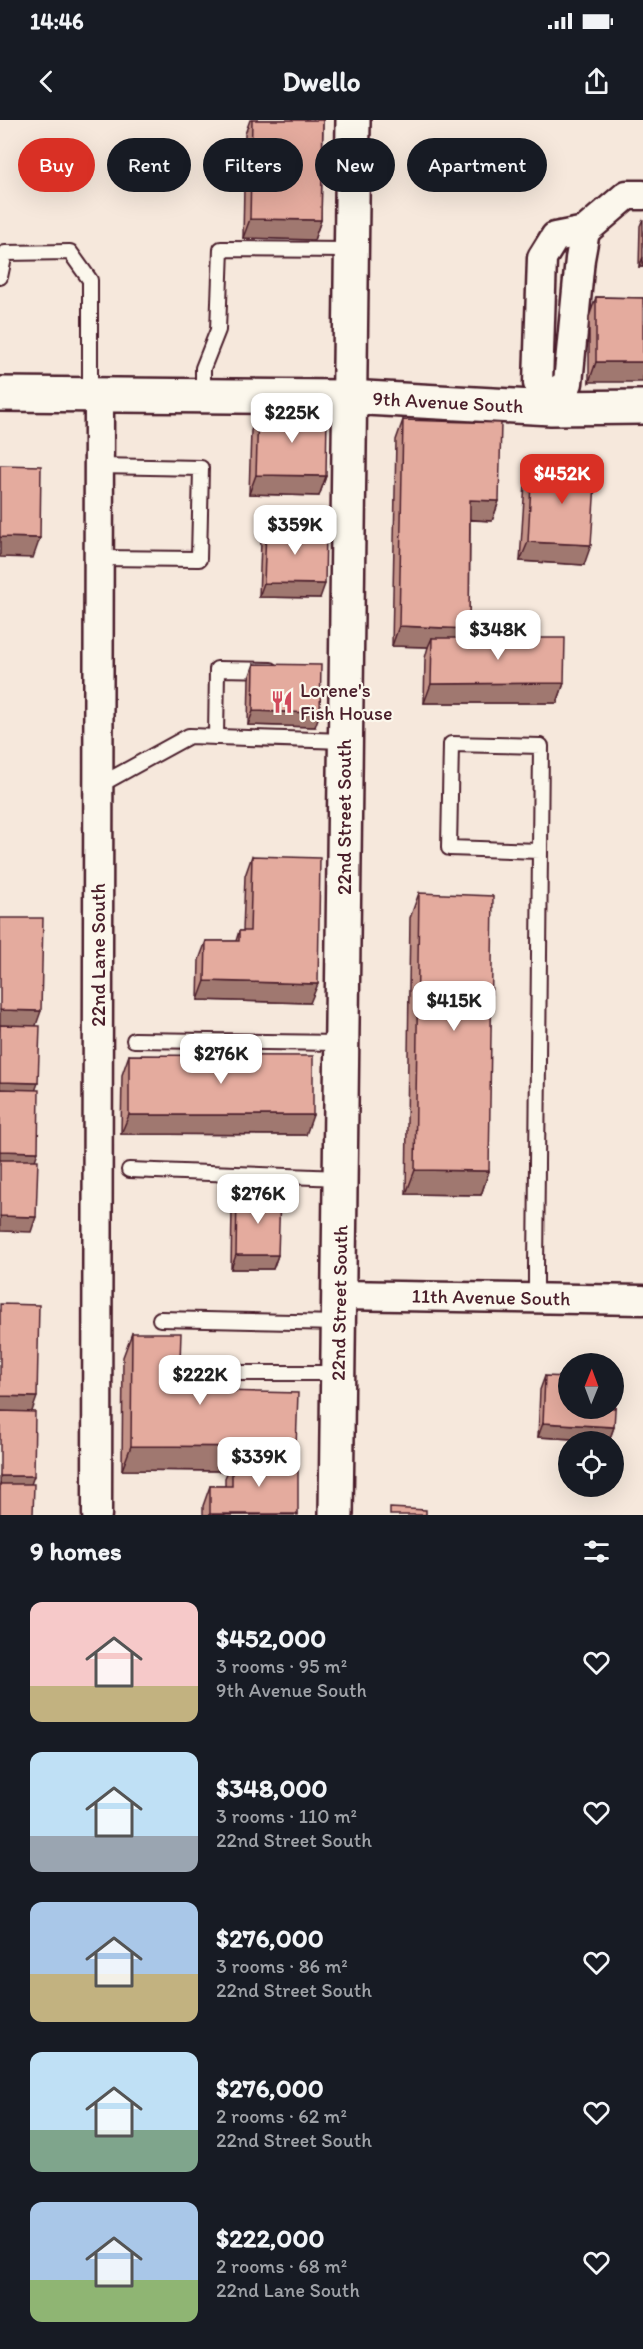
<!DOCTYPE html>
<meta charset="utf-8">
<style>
:root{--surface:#171b24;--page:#242831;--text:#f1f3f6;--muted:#9ea1a6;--accent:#d93025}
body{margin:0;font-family:Itim,sans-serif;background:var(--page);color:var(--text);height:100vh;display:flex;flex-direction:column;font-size:22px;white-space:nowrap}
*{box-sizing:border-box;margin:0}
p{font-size:20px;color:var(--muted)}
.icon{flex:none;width:33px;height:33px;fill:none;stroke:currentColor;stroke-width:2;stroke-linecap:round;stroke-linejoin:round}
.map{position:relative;height:1395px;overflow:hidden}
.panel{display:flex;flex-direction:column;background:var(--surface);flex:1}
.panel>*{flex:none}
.banner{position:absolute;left:18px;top:18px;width:608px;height:54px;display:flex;gap:12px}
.needle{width:39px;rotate:1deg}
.buttons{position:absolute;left:558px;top:1233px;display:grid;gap:12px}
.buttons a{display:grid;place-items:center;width:66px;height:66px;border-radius:50%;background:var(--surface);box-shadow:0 6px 24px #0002;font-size:30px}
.price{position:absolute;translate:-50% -51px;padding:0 14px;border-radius:12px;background:#fff;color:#222;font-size:20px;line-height:39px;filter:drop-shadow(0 2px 3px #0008)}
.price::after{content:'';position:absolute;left:50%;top:36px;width:18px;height:14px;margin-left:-9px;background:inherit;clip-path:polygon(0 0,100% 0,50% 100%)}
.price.current{background:var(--accent);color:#fff}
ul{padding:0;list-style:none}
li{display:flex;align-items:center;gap:18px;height:150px;padding:0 30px}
li span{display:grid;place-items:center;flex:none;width:168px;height:120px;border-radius:12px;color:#555}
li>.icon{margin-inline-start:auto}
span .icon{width:72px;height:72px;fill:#fffc;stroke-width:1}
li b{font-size:26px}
h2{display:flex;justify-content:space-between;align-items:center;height:72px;padding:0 30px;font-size:26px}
.tag{padding:0 21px;border-radius:27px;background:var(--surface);box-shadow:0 6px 24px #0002;font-size:21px;line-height:54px}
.tag.current{background:var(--accent);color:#fff}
.status{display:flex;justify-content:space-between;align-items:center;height:42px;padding:0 30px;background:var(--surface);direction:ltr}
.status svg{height:16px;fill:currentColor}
header{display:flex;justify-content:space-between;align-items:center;height:78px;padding:0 30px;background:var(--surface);font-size:27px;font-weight:700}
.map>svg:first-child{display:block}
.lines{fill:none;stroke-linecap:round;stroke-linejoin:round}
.service-casing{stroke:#4a1f2b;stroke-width:18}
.minor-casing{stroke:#4a1f2b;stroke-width:33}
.tertiary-casing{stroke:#4a1f2b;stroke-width:38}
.service{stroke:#fbf7ec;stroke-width:14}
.minor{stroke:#fbf7ec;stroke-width:28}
.tertiary{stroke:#fbf7ec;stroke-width:33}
.wall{fill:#c49388;stroke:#4a1f2b;stroke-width:1.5}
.shaded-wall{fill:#a0786f;stroke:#4a1f2b;stroke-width:1.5}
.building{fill:#e4ab9e;stroke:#4a1f2b;stroke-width:1.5}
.labels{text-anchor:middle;stroke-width:4.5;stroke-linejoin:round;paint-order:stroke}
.street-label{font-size:20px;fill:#4a1f2b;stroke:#fbf7ec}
.poi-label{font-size:20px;fill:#4a1f2b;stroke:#fbf7ec;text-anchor:start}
</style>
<div class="status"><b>14:46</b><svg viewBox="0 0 49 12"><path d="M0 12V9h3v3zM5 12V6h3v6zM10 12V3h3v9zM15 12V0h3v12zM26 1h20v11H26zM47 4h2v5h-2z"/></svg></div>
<header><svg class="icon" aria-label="back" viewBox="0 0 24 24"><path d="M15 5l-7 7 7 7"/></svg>Dwello<svg class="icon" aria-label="share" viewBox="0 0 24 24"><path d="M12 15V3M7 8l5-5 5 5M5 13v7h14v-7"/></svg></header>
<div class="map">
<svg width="643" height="1395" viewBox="0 0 643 1395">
<rect width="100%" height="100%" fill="#f6e8dc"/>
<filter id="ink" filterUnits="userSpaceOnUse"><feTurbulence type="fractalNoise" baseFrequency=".0167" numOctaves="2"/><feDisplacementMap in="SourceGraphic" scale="12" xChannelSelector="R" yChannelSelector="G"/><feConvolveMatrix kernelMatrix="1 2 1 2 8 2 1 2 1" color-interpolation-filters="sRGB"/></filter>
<g filter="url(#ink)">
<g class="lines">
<!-- service casing -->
<g class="service-casing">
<g id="service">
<path d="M0,157l5,-24 65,-1 20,28v115"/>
<path d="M203,276v-28l15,-38 3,-81 129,1"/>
<path d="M98,438l101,1 2,-91 -102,-2"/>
<path d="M216,617l1,-68 54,1"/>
<path d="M98,666l91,-50 155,5"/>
<path d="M134,920l208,3"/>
<path d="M129,1050l212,8"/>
<path d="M536,1178v-30l5,-522 -90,-2 -2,104 91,3"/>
<path d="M160,1199l179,4"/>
<path d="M183,1253h155"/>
</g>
</g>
<!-- minor casing -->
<g class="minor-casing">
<g id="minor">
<path d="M552,275l-14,-12 4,-125 13,-21 30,-6 42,-36h16"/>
<path d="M552,275l16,-12 12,-124 5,-28"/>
<path d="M340,1175l303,5"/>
<path d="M97,1395l2,-1120"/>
</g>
</g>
<!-- tertiary casing -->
<g class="tertiary-casing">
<g id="tertiary">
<path d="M0,274l347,3 204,11 92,-1"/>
<path d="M336,1395l17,-1395"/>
</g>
</g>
<!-- service -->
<use href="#service" class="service"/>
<!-- minor -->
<use href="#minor" class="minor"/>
<!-- tertiary -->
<use href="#tertiary" class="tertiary"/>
</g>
<!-- wall -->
<g class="wall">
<path d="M250,0h73l-2,100 -7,20 -71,-2 2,-104z"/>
<path d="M643,99v48h-4l1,-41z"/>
<path d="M596,177l47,1 -54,84v-65z"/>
<path d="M258,291l68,65 -7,20 -70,-2 2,-63z"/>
<path d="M403,300l96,81 -7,20 -22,-1 -1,109 -3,9 98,45 -7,20h-133l1,-45 3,-11 -36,-1 4,-206z"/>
<path d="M532,344l52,101 -64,-4 5,-78z"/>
<path d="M266,408l54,70 -61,-1 2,-55z"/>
<path d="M254,544l61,63 -67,-2 1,-47z"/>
<path d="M252,736l58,147 -112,-3 1,-40 7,-19h30l3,-10h4l2,-55z"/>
<path d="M419,773l70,278 -8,24 -75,-1 4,-276z"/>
<path d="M129,935l177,80 -185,-1 1,-59z"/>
<path d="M237,1074l41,61 -5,14h-42l1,-61z"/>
<path d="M132,1213l47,57 117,57 -4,12 6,56h-95v-9l7,-20h15v-8l3,-7 -106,-1 1,-113z"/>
<path d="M545,1256l69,51 -5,14 -71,-4 2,-47z"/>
</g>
<!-- shaded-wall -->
<g class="shaded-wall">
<path d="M250,99l71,1 -7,20 -71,-2z"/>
<path d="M643,137v10h-4z"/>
<path d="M596,242h47v20h-54z"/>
<path d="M256,355l70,1 -7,20 -70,-2z"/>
<path d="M470,380l29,1 -7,20 -29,-2z"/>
<path d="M0,417l40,1 -7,20 -33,-1z"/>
<path d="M528,422l63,3 -7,20 -64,-4z"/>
<path d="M264,463l61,1 -5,14 -61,-1z"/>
<path d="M399,506l70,3 -7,20 -30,-11 -4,9 -36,-1z"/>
<path d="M564,563l-7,20h-133l7,-19z"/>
<path d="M253,591l67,2 -5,14 -67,-2z"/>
<path d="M205,861l113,3 -8,19 -112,-3z"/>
<path d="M0,890l41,1 -7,20 -34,-1z"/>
<path d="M0,962l38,1 -5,14 -33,-1z"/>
<path d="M129,995h184l-7,20 -185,-1z"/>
<path d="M0,1031l38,1 -5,14 -33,-1z"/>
<path d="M415,1050l74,1 -8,24 -75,-1z"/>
<path d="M0,1096l36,1 -5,15 -31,-1z"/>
<path d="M236,1135h42l-5,14h-42z"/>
<path d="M0,1276l37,1 -7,20 -30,-1z"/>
<path d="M543,1303l71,4 -5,14 -71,-4z"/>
<path d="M131,1326l165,1 -9,24 -55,-13 -4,13 -106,-1z"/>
<path d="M0,1356h34l-5,14h-29z"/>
<path d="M210,1394h88l-88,1z"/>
</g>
<!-- building -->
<g class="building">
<path d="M252,0h71l-2,100 -71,-1z"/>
<path d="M596,177l47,1v64h-47z"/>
<path d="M258,291l69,3 -1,62 -70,-1z"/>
<path d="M403,300l98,3 -2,78 -29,-1 -1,129 -70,-3z"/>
<path d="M532,344l64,4 -5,77 -63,-3z"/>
<path d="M0,345l41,1 -1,72 -40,-1z"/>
<path d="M266,408l60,1 -1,55 -61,-1z"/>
<path d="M432,518h133l-1,45 -133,1z"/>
<path d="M254,544l67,1 -1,48 -67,-2z"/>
<path d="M252,736l68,2 -2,126 -113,-3 1,-40h33v-10h11z"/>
<path d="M419,773l74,3 -4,275 -74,-1z"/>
<path d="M0,798h43l-2,93 -41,-1z"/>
<path d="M0,905l40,1 -2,57 -38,-1z"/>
<path d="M129,935l184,1v59h-184z"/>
<path d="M0,969l39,1 -1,62 -38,-1z"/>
<path d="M0,1040h38l-2,57 -36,-1z"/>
<path d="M237,1074l43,1 -2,60h-42z"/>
<path d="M0,1184l39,1 -2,92 -37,-1z"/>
<path d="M132,1213h49l-2,57 119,3 -2,54 -165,-1z"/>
<path d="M545,1256l23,1v31h46v-29h3l-3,48 -71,-4z"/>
<path d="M0,1291l35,1 -1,64h-34z"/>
<path d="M232,1338l66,1v55h-88v-28h22z"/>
<path d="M0,1364h34l-1,31h-33z"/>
<path d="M390,1388l36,2v5h-36z"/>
</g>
</g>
<!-- icons -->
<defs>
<g id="restaurant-bare" transform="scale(1.8)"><path d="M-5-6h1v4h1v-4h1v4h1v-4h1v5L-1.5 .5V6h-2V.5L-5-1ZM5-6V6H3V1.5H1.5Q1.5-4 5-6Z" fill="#d1495b" stroke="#fbf7ec" stroke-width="2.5" paint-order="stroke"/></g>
</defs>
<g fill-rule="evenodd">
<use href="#restaurant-bare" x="282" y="582"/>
</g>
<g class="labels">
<!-- street labels -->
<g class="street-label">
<text transform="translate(448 282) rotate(3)" y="7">9th Avenue South</text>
<text transform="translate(344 697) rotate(-90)" y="7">22nd Street South</text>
<text transform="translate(98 835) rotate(-90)" y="7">22nd Lane South</text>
<text transform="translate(491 1177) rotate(1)" y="7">11th Avenue South</text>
<text transform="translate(339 1183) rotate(-89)" y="7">22nd Street South</text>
</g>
<!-- poi labels -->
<g class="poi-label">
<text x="300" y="577">Lorene's<tspan x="300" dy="23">Fish House</tspan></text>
</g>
</g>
</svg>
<div class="buttons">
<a><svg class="needle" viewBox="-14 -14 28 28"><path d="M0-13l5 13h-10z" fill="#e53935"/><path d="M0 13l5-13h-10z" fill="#9ea1a6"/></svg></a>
<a><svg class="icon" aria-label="locate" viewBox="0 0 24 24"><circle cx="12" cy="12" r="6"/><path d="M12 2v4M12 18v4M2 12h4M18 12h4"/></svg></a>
</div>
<b class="price" style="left:292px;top:324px">$225K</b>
<b class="price current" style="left:562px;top:385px">$452K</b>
<b class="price" style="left:295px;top:436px">$359K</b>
<b class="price" style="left:498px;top:541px">$348K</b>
<b class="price" style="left:454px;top:912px">$415K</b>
<b class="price" style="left:221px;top:965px">$276K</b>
<b class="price" style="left:258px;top:1105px">$276K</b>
<b class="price" style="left:200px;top:1286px">$222K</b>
<b class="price" style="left:259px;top:1368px">$339K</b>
<div class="banner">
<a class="tag current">Buy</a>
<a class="tag">Rent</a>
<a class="tag">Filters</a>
<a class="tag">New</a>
<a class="tag">Apartment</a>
</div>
</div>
<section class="panel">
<h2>9 homes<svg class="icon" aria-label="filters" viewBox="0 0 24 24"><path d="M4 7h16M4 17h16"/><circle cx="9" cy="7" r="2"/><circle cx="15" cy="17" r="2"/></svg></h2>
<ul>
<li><span style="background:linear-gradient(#f6c9c9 70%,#c2b280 0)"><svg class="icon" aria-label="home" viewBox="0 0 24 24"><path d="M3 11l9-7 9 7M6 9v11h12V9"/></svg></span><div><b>$452,000</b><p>3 rooms · 95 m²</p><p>9th Avenue South</p></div><svg class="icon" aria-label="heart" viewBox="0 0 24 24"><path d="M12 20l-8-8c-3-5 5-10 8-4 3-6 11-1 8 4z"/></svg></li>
<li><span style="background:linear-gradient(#bfe0f5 70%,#9aa5b1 0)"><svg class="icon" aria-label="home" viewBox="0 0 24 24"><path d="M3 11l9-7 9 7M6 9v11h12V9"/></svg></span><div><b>$348,000</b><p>3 rooms · 110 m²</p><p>22nd Street South</p></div><svg class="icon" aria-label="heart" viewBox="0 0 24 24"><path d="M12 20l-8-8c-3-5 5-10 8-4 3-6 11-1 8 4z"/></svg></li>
<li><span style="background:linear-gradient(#a9c7e8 60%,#c2b280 0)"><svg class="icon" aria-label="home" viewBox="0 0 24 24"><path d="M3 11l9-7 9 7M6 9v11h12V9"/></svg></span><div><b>$276,000</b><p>3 rooms · 86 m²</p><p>22nd Street South</p></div><svg class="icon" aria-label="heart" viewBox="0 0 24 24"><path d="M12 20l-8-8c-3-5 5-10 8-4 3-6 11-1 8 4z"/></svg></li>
<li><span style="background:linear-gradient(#bfe0f5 65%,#7fa58c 0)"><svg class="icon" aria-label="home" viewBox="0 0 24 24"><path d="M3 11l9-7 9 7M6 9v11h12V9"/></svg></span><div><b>$276,000</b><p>2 rooms · 62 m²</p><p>22nd Street South</p></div><svg class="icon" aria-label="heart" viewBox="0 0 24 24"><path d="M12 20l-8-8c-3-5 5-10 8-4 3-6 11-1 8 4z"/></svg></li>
<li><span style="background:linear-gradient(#a9c7e8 65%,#8fb573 0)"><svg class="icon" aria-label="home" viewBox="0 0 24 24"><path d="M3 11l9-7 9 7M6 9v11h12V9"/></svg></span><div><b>$222,000</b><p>2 rooms · 68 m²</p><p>22nd Lane South</p></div><svg class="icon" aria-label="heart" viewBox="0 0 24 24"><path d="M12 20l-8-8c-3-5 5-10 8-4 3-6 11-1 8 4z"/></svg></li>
</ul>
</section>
